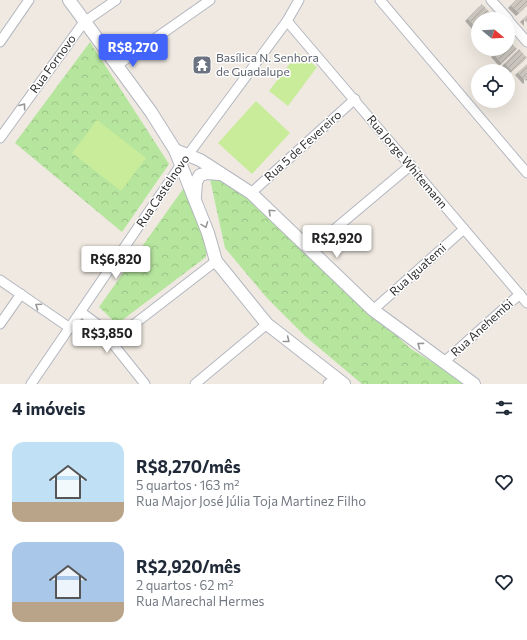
<!DOCTYPE html>
<html lang="pt">
<meta charset="utf-8">
<style>
:root{--surface:#fff;--page:#f6f6f7;--text:#1f2937;--muted:#747a83;--accent:#4264fb}
body{margin:0;font-family:Commissioner,sans-serif;background:var(--page);color:var(--text);height:100vh;display:flex;flex-direction:column;font-size:15px;white-space:nowrap}
*{box-sizing:border-box;margin:0}
p{font-size:13px;color:var(--muted)}
.icon{flex:none;width:22px;height:22px;fill:none;stroke:currentColor;stroke-width:2;stroke-linecap:round;stroke-linejoin:round}
.map{position:relative;height:384px;overflow:hidden}
.sheet{display:flex;flex-direction:column;background:var(--surface);flex:1}
.sheet>*{flex:none}
.needle{width:26px;rotate:108deg}
.fabs{position:absolute;left:471px;top:12px;display:grid;gap:8px}
.fabs a{display:grid;place-items:center;width:44px;height:44px;border-radius:50%;background:var(--surface);box-shadow:0 4px 16px #0002;font-size:20px}
.price{position:absolute;translate:-50% -34px;padding:0 9px;border-radius:4px;background:#fff;color:#222;font-size:13px;line-height:26px;filter:drop-shadow(0 1px 2px #0008)}
.price::after{content:'';position:absolute;left:50%;top:24px;width:12px;height:9px;margin-left:-6px;background:inherit;clip-path:polygon(0 0,100% 0,50% 100%)}
.price.active{background:var(--accent);color:#fff}
ul{padding:0;list-style:none}
li{display:flex;align-items:center;gap:12px;height:100px;padding:0 12px}
li span{display:grid;place-items:center;flex:none;width:112px;height:80px;border-radius:12px;color:#555}
li>.icon{margin-inline-start:auto}
span .icon{width:48px;height:48px;fill:#fffc;stroke-width:1}
li b{font-size:17px}
h2{display:flex;justify-content:space-between;align-items:center;height:48px;padding:0 12px;font-size:17px}
.map>svg:first-child{display:block}
.forest{fill:url(#forest-crowns)}
.pitch{fill:#c9ec9a}
.building{fill:url(#building-hatch);filter:url(#shadow)}
.lines{fill:none;stroke-linecap:round;stroke-linejoin:round}
.minor-casing{stroke:#b4b7c1;stroke-width:11}
.tertiary-casing{stroke:#b4b7c1;stroke-width:14}
.minor{stroke:#fff;stroke-width:9}
.tertiary{stroke:#fff;stroke-width:12}
.oneway{stroke:#969696}
.labels{text-anchor:middle;stroke-width:3;stroke-linejoin:round;paint-order:stroke}
.worship-label{font-size:12px;fill:#5b616d;stroke:#fff;text-anchor:start}
.street-label{font-size:12px;fill:#2e2e2e;stroke:#fff}
</style>
<div class="map">
<svg width="527" height="384" viewBox="0 0 527 384">
<defs>
<pattern id="forest-crowns" width="20" height="18" patternUnits="userSpaceOnUse"><rect width="20" height="18" fill="#b6e59e"/><path d="M2 6a3 3 0 1 1 6 0M12 15a3 3 0 1 1 6 0" fill="none" stroke="#9dc588"/></pattern>
<pattern id="building-hatch" width="6" height="6" patternUnits="userSpaceOnUse"><rect width="6" height="6" fill="#cbc7bf"/><path d="M-1 1l2-2M0 6l6-6M5 7l2-2" fill="none" stroke="#afaba4"/></pattern>
<filter id="shadow"><feDropShadow dx="-3" dy="3" stdDeviation="0" flood-color="#0004"/></filter>
</defs>
<rect width="100%" height="100%" fill="#efe9e1"/>
<!-- forest -->
<g class="forest">
<path d="M90,42l79,122 -47,68 -107,-89z"/>
<path d="M214,174l20,10 66,63 111,102 57,35h-106l-57,-48 -38,-38 -42,-50 -15,-69z"/>
<path d="M188,182l19,62 -1,13 -89,67 -18,-17z"/>
</g>
<!-- pitch -->
<g class="pitch">
<path d="M298,53l19,14 -29,39 -19,-15z"/>
<path d="M256,101l34,32 -38,41 -34,-31z"/>
<path d="M97,120l49,38 -25,33 -49,-38z"/>
</g>
<!-- building -->
<g class="building">
<path d="M516,0h11v6l-8,7 -8,-8z"/>
<path d="M482,4l8,9 -7,6h-5v5l-3,2 -7,-8z"/>
<path d="M527,15v8l-4,-4z"/>
<path d="M509,41l8,8 -15,14 -8,-9 6,-5h8v-7z"/>
<path d="M519,49l8,9 -15,13 -7,-8z"/>
<path d="M527,64v16l-1,1 -8,-9z"/>
</g>
<g class="lines">
<!-- minor casing -->
<g class="minor-casing">
<g id="minor">
<path d="M380,0l147,173"/>
<path d="M491,0l17,19"/>
<path d="M508,20l19,22"/>
<path d="M287,21l240,282"/>
<path d="M0,42l29,-42"/>
<path d="M116,66l94,-66"/>
<path d="M0,138l84,-116 32,-22"/>
<path d="M251,193l104,-94"/>
<path d="M311,249l100,-84"/>
<path d="M0,280l70,48"/>
<path d="M373,310l91,-81"/>
<path d="M81,312l16,12 48,60"/>
<path d="M0,324l21,-30"/>
<path d="M111,342l105,-81"/>
<path d="M444,362l76,-68"/>
<path d="M31,384l151,-221 105,-142 12,-21"/>
<path d="M195,384l72,-60"/>
<path d="M328,384l8,-6"/>
</g>
</g>
<!-- tertiary casing -->
<g class="tertiary-casing">
<g id="tertiary">
<path d="M69,0l82,112 24,38 33,83 8,28 51,63 77,60"/>
<path d="M175,150l25,10 51,33 122,117 101,74"/>
<path d="M195,196l1,-14 4,-7 8,-2 11,1"/>
</g>
</g>
<!-- minor -->
<use href="#minor" class="minor"/>
<!-- tertiary -->
<use href="#tertiary" class="tertiary"/>
</g>
<!-- one-way arrows -->
<defs><path id="oneway-chevron" d="M-2-3.5L2.5 0L-2 3.5" fill="none" stroke-width="1.6" stroke-linecap="round" stroke-linejoin="round"/></defs>
<g class="oneway">
<use href="#oneway-chevron" transform="translate(23 106) rotate(-54)"/>
<use href="#oneway-chevron" transform="translate(271 212) rotate(-137)"/>
<use href="#oneway-chevron" transform="translate(205 225) rotate(69)"/>
<use href="#oneway-chevron" transform="translate(38 306) rotate(-145)"/>
<use href="#oneway-chevron" transform="translate(287 340) rotate(38)"/>
<use href="#oneway-chevron" transform="translate(420 345) rotate(-144)"/>
</g>
<!-- icons -->
<defs>
<g id="temple-square" transform="scale(1)"><rect x="-9" y="-9" width="18" height="18" rx="4" fill="#6b7280" stroke="#fff"/><path d="M0-6L5-2H3V0L6.5 2.5H4V6H1.5V3h-3V6H-4V2.5H-6.5L-3 0V-2H-5Z" fill="#fff"/></g>
</defs>
<g fill-rule="evenodd">
<use href="#temple-square" x="202" y="65"/>
</g>
<g class="labels">
<!-- worship labels -->
<g class="worship-label">
<text x="216" y="62">Basílica N. Senhora<tspan x="216" dy="14">de Guadalupe</tspan></text>
</g>
<!-- street labels -->
<g class="street-label">
<text transform="translate(53 64) rotate(-54)" y="4">Rua Fornovo</text>
<text transform="translate(303 146) rotate(-42)" y="4">Rua 5 de Fevereiro</text>
<text transform="translate(407 162) rotate(50)" y="4">Rua Jorge Whitemann</text>
<text transform="translate(163 191) rotate(-56)" y="4">Rua Castelnovo</text>
<text transform="translate(418 270) rotate(-42)" y="4">Rua Iguatemi</text>
<text transform="translate(482 328) rotate(-42)" y="4">Rua Anehembi</text>
</g>
</g>
</svg>
<div class="fabs">
<a><svg class="needle" viewBox="-14 -14 28 28"><path d="M0-13l5 13h-10z" fill="#e53935"/><path d="M0 13l5-13h-10z" fill="#747a83"/></svg></a>
<a><svg class="icon" aria-label="locate" viewBox="0 0 24 24"><circle cx="12" cy="12" r="6"/><path d="M12 2v4M12 18v4M2 12h4M18 12h4"/></svg></a>
</div>
<b class="price active" style="left:133px;top:68px">R$8,270</b>
<b class="price" style="left:337px;top:259px">R$2,920</b>
<b class="price" style="left:116px;top:280px">R$6,820</b>
<b class="price" style="left:107px;top:354px">R$3,850</b>
</div>
<section class="sheet">
<h2>4 imóveis<svg class="icon" aria-label="filters" viewBox="0 0 24 24"><path d="M4 7h16M4 17h16"/><circle cx="9" cy="7" r="2"/><circle cx="15" cy="17" r="2"/></svg></h2>
<ul>
<li><span style="background:linear-gradient(#bfe0f5 75%,#b9a48a 0)"><svg class="icon" aria-label="home" viewBox="0 0 24 24"><path d="M3 11l9-7 9 7M6 9v11h12V9"/></svg></span><div><b>R$8,270/mês</b><p>5 quartos · 163 m²</p><p>Rua Major José Júlia Toja Martinez Filho</p></div><svg class="icon" aria-label="heart" viewBox="0 0 24 24"><path d="M12 20l-8-8c-3-5 5-10 8-4 3-6 11-1 8 4z"/></svg></li>
<li><span style="background:linear-gradient(#a9c7e8 75%,#b9a48a 0)"><svg class="icon" aria-label="home" viewBox="0 0 24 24"><path d="M3 11l9-7 9 7M6 9v11h12V9"/></svg></span><div><b>R$2,920/mês</b><p>2 quartos · 62 m²</p><p>Rua Marechal Hermes</p></div><svg class="icon" aria-label="heart" viewBox="0 0 24 24"><path d="M12 20l-8-8c-3-5 5-10 8-4 3-6 11-1 8 4z"/></svg></li>
</ul>
</section>
